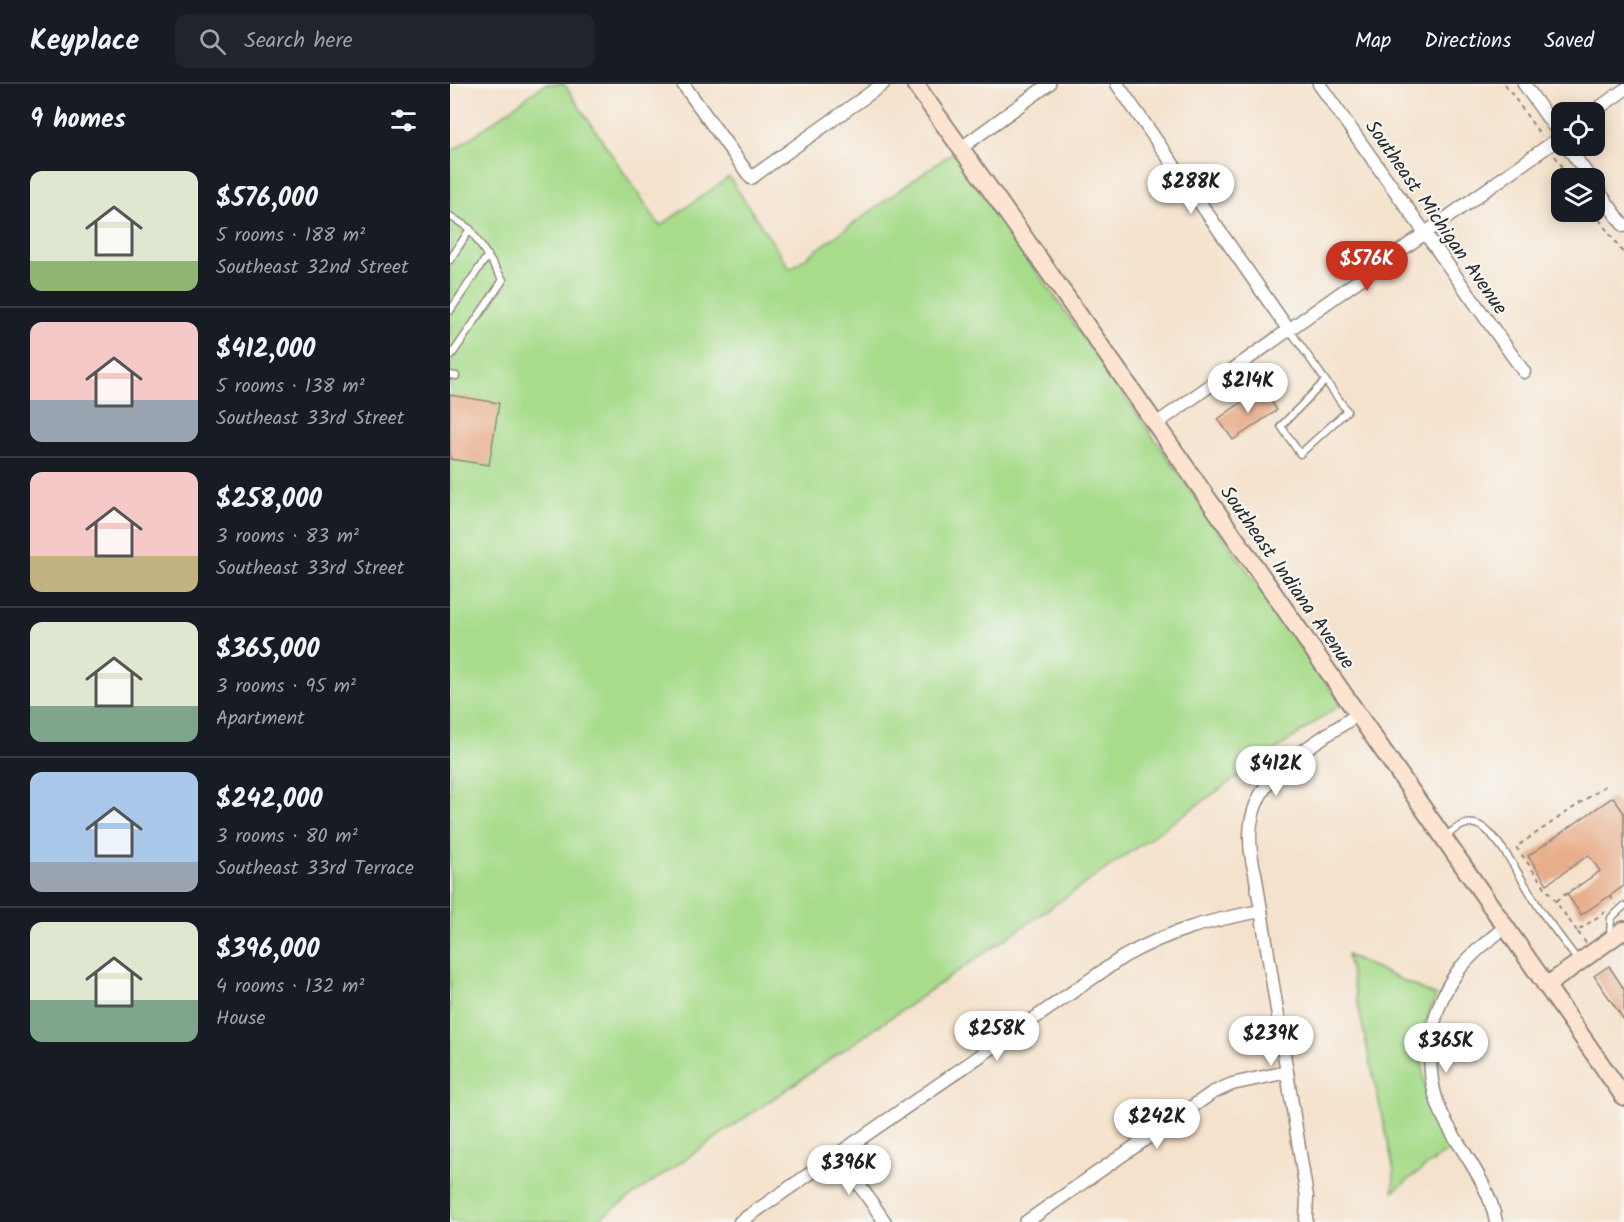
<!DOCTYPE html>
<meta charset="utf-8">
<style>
:root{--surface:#171b24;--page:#20242c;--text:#f1f3f6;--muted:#9ea1a6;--line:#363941;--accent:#c8321e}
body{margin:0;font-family:Kalam,sans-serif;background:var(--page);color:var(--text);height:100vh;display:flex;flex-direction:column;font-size:22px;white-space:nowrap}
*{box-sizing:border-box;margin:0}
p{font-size:20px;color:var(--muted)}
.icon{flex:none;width:33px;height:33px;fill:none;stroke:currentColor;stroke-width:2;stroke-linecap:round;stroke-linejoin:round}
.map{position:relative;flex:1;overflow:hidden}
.panel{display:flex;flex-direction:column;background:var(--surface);width:450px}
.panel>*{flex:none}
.controls{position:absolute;left:1101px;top:18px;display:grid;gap:12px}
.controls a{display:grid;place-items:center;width:54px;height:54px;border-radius:12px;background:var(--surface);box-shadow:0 3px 15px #0003;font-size:30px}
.price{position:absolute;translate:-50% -51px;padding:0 14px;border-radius:21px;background:#fff;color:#222;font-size:20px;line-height:39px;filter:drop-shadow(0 2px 3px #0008)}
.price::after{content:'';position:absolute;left:50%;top:36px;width:18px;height:14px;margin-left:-9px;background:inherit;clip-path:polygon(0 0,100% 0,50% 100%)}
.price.on{background:var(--accent);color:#fff}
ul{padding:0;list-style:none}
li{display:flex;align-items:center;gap:18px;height:150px;padding:0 30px}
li+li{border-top:2px solid var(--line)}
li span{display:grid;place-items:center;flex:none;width:168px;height:120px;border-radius:12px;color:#555}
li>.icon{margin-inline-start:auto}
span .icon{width:72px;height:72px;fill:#fffc;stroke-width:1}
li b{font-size:26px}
h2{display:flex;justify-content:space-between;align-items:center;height:72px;padding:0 30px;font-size:26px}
header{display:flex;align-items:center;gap:36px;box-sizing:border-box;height:84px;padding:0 30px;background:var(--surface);border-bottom:2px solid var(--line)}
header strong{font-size:28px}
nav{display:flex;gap:33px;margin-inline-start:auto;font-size:21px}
.search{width:420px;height:54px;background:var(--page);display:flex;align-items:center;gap:15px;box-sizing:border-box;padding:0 21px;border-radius:12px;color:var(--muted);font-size:22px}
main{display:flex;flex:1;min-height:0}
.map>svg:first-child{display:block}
.green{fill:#a7dc8b;stroke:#69845b;stroke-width:1.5}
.building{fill:#e8ae8b}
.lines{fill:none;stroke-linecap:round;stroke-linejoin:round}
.lane-casing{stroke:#90867c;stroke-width:9}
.street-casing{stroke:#90867c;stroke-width:15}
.secondary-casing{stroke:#90867c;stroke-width:20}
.path{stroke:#90867c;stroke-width:2;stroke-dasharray:4.5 4.5;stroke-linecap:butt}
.lane{stroke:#fff;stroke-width:6}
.street{stroke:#fff;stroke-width:12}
.secondary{stroke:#fde4d0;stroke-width:16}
.labels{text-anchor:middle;stroke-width:4.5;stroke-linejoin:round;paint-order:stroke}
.street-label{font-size:20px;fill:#2b2b2b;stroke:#f6f6f2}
</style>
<header>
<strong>Keyplace</strong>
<div class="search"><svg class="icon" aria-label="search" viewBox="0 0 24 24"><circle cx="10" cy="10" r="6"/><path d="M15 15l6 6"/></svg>Search here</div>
<nav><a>Map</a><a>Directions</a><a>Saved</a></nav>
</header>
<main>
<section class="panel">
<h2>9 homes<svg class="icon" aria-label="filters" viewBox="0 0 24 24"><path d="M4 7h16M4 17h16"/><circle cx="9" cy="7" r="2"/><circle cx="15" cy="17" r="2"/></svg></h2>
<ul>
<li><span style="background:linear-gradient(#dfe7d0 75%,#8fb573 0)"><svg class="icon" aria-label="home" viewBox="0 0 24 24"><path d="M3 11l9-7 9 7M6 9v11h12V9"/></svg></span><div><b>$576,000</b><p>5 rooms · 188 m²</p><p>Southeast 32nd Street</p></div></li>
<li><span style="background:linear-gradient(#f6c9c9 65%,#9aa5b1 0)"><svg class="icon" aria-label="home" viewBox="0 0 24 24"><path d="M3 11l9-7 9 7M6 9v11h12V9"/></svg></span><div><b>$412,000</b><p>5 rooms · 138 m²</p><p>Southeast 33rd Street</p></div></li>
<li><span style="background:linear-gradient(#f6c9c9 70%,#c2b280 0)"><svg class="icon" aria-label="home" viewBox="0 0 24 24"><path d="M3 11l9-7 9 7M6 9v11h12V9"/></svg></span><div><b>$258,000</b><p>3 rooms · 83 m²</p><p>Southeast 33rd Street</p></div></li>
<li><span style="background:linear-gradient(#dfe7d0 70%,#7fa58c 0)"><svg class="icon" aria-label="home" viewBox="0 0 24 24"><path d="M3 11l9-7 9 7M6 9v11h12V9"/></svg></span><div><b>$365,000</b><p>3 rooms · 95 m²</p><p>Apartment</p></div></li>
<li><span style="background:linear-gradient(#a9c7e8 75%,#9aa5b1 0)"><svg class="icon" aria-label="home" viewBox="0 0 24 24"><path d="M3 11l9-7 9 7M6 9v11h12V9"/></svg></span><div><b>$242,000</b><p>3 rooms · 80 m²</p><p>Southeast 33rd Terrace</p></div></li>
<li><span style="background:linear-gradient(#dfe7d0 65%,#7fa58c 0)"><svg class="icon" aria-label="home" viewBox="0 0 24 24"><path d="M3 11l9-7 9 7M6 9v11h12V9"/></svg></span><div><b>$396,000</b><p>4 rooms · 132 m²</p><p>House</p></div></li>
</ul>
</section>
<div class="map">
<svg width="1174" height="1138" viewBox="0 0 1174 1138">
<rect width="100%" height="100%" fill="#f6f6f2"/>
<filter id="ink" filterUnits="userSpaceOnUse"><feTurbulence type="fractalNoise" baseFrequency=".0167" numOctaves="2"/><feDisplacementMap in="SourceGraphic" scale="12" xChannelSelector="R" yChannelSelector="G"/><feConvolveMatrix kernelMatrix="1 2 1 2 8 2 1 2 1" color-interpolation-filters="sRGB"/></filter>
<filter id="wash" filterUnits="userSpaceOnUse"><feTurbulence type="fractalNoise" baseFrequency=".008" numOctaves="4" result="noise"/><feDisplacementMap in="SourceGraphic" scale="24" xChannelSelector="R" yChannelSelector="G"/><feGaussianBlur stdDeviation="1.35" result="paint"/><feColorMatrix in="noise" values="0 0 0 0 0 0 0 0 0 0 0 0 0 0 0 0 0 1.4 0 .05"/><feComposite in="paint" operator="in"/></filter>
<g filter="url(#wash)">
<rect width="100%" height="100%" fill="#f5e2cc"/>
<!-- green -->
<g class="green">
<path d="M95,0h19l96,142 69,-49 61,92 163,-117 388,552 -249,175 -498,343h-144v-1069z"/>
<path d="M897,871l89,41c-4,10 -9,21 -11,31 -8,43 2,85 26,121l-58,43 1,-20z"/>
</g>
<g id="blocks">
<!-- building -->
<g class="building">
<path d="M812,304l15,22 -44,30 -15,-21z"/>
<path d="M0,311l49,8 -10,62 -39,-6z"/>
<path d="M1163,713l11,16v73l-43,29 -14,-21 33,-23 -11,-16 -42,29 -19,-28z"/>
<path d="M1159,882l15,23v31l-30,-44z"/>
</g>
</g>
</g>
<g filter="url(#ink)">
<use href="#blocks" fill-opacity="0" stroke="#90867c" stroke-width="1.5"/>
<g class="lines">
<!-- lane casing -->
<g class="lane-casing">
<g id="lane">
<path d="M0,132l20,13 33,51 -52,76"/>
<path d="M0,176l20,-31"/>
<path d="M0,227l38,-56"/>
<path d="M839,245l58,82 -47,43 -19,-28 44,-45"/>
<path d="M0,291l6,1"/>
<path d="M995,752c11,-7 20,-16 33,-11 21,7 51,69 65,89 12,16 24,32 36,48"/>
<path d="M1160,852l1,-18 13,-12"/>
</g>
</g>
<!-- street casing -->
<g class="street-casing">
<g id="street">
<path d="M233,0l68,94 132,-94"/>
<path d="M667,0l171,245"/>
<path d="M869,0l205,288"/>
<path d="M1074,0l38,54"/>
<path d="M1143,28l31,-22"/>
<path d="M1117,62l23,32"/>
<path d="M511,64l88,-64"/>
<path d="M1144,101l30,41"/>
<path d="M706,340l406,-288"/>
<path d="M388,1070l47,68"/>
<path d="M290,1138l383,-265c49,-27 84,-36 138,-46"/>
<path d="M576,1138l186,-129 20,-9 55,-12"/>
<path d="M856,1138l1,-25 -52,-324c-24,-90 41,-116 103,-159"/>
<path d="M1046,1138c-7,-38 -31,-66 -49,-98 -26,-47 -21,-110 11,-153 13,-17 30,-30 47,-44"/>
</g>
</g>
<!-- secondary casing -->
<g class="secondary-casing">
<g id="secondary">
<path d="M465,0c240,335 473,675 709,1013"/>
<path d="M1096,902l78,-56"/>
</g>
</g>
<!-- path -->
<g class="path">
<path d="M1055,0l36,52"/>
<path d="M1105,72l15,22"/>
<path d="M1144,128l30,42"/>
<path d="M1160,812l6,8"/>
<path d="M1106,817l24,-17"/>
<path d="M1127,847l-61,-84 89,-61"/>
<path d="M1136,859l-9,-12 28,-19"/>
</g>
<!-- lane -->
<use href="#lane" class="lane"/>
<!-- street -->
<use href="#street" class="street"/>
<!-- secondary -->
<use href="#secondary" class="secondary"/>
</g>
</g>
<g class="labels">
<!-- street labels -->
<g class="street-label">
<text transform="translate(987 133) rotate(55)" y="7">Southeast Michigan Avenue</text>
<text transform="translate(838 493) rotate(55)" y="7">Southeast Indiana Avenue</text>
</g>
</g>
</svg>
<div class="controls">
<a><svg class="icon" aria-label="locate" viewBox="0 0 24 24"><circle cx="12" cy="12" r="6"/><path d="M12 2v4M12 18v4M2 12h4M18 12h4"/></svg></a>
<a><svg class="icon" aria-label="layers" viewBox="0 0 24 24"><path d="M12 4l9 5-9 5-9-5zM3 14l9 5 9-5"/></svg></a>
</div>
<b class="price" style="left:741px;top:131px">$288K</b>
<b class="price on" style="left:917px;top:208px">$576K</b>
<b class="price" style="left:798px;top:330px">$214K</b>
<b class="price" style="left:826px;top:713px">$412K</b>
<b class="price" style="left:547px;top:978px">$258K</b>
<b class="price" style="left:821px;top:983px">$239K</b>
<b class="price" style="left:996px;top:990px">$365K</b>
<b class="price" style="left:707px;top:1066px">$242K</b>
<b class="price" style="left:399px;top:1112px">$396K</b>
</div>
</main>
